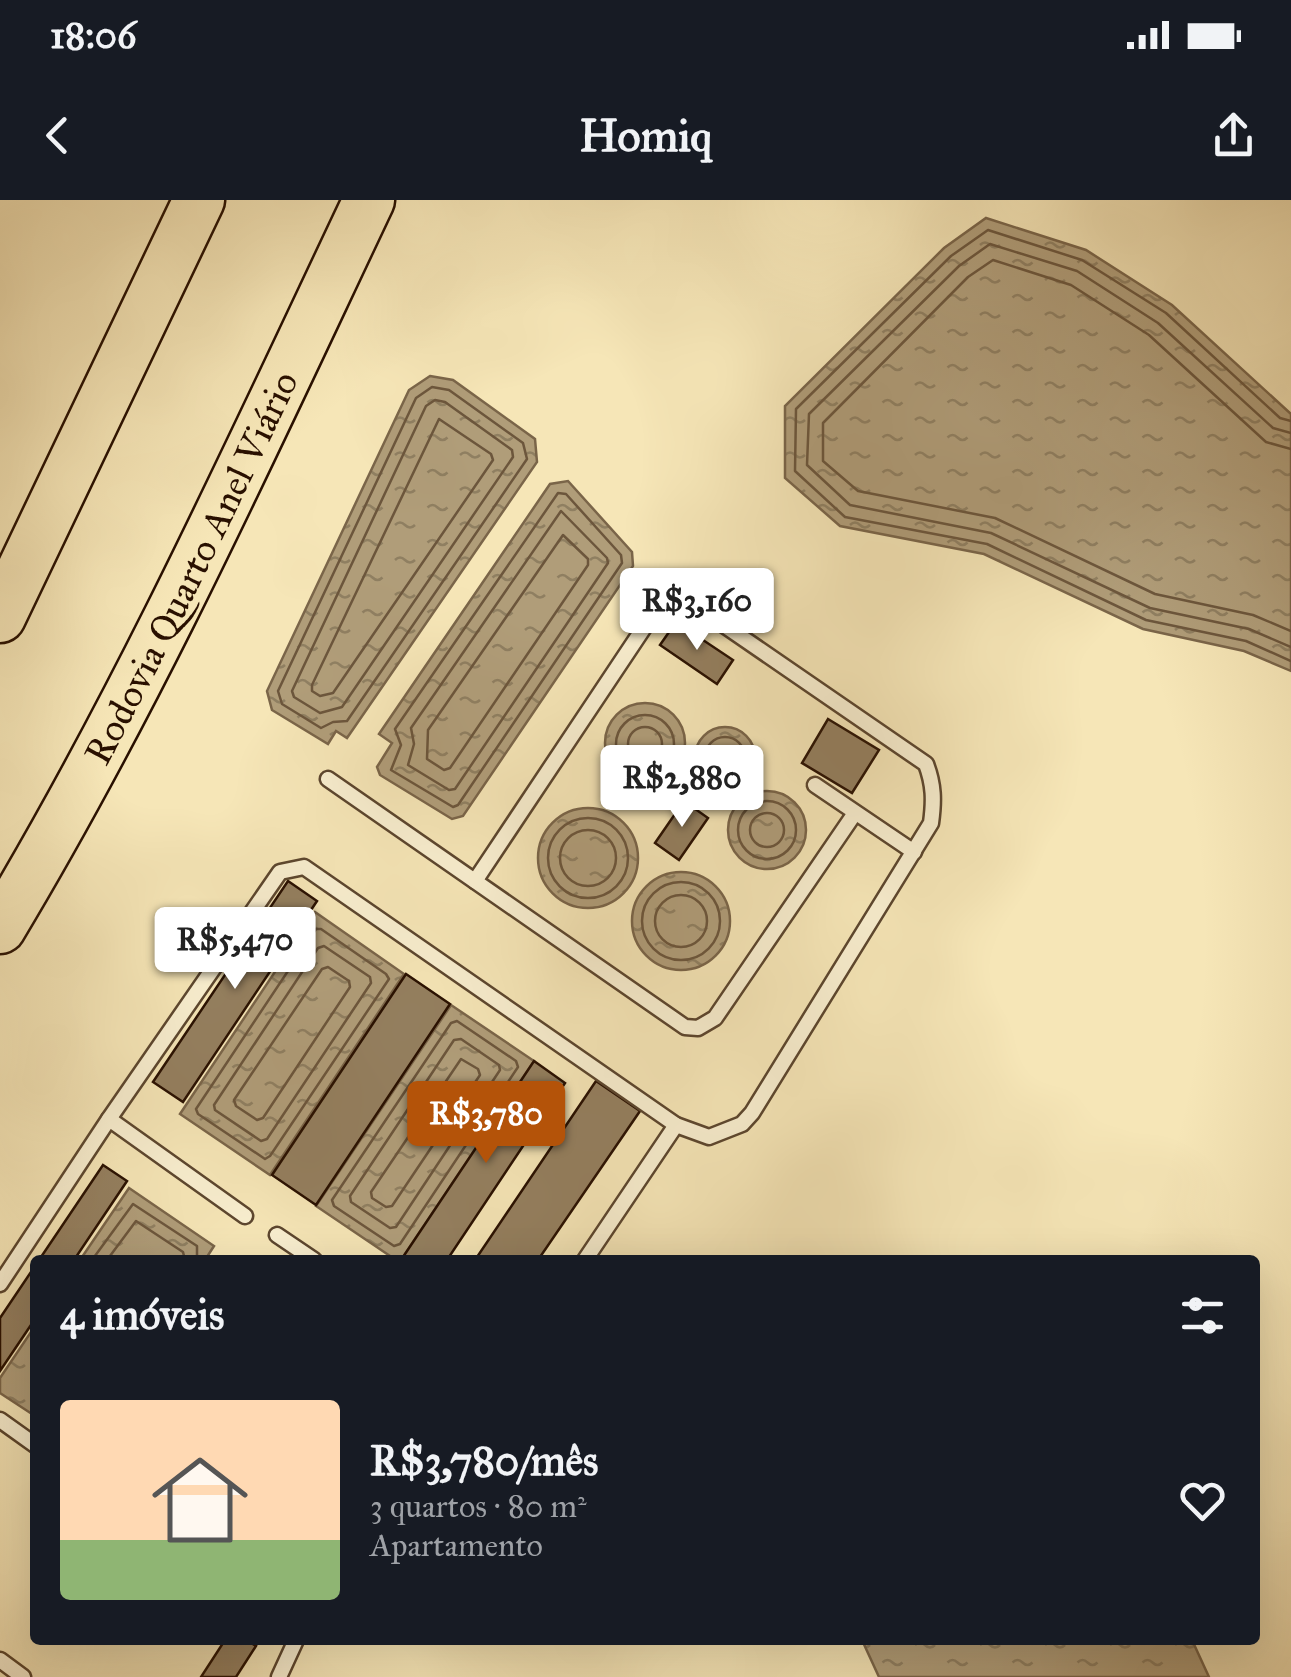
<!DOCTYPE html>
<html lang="pt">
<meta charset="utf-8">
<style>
:root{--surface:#171b24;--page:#20242c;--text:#f1f3f6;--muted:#9ea1a6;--line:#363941;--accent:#b45309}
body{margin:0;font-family:"IM FELL Great Primer",serif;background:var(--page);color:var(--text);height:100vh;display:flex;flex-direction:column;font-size:38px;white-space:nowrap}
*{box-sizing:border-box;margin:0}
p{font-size:32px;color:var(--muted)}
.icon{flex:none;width:55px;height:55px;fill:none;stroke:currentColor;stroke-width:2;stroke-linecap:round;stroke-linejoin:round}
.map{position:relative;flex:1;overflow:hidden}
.sheet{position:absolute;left:30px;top:1055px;width:1230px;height:390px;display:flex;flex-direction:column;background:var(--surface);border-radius:10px;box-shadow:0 10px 40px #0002}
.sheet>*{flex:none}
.price{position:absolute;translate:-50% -85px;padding:0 22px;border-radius:10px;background:#fff;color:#222;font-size:32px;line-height:65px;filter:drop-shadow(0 2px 5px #0008)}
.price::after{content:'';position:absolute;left:50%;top:60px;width:30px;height:22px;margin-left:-15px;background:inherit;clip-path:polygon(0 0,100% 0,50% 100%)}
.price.on{background:var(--accent);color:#fff}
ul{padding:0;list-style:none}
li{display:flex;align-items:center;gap:30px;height:250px;padding:0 30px}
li+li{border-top:2px solid var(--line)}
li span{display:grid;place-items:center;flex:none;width:280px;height:200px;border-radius:10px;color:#555}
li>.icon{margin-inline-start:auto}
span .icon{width:120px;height:120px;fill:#fffc;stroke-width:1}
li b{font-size:42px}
h2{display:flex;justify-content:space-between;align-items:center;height:120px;padding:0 30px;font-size:42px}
.status{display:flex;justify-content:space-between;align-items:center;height:70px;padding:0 50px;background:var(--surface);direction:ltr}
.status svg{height:28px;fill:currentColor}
header{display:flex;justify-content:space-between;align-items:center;height:130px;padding:0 30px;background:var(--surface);font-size:45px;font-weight:800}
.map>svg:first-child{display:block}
.water{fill:url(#water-ripples);stroke:#7a6549;stroke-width:2.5}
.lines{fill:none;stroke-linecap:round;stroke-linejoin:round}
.shore{stroke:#6c563c;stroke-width:2.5}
.building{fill:#947f5f;stroke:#291000;stroke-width:2.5}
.lane-casing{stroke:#5c462e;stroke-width:19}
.highway-casing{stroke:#291000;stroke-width:55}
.lane{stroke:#f9efd0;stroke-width:14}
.highway{stroke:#f6e6b7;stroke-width:50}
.labels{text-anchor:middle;stroke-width:9;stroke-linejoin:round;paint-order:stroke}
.street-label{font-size:38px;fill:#291000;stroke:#f9efd0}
</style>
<div class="status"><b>18:06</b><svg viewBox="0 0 49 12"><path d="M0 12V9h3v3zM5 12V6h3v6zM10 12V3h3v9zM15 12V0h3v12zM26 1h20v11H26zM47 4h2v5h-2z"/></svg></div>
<header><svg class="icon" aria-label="back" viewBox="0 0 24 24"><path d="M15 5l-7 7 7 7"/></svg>Homiq<svg class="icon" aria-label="share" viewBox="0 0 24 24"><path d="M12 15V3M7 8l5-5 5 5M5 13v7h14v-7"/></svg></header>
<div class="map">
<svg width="1291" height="1477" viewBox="0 0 1291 1477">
<defs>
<pattern id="water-ripples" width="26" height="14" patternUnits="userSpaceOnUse" patternTransform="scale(2.5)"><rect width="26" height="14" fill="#b09d79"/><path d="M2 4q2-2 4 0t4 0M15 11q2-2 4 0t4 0" fill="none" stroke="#8f7f61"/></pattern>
</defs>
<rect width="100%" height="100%" fill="#f6e6b7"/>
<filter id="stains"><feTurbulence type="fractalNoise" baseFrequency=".002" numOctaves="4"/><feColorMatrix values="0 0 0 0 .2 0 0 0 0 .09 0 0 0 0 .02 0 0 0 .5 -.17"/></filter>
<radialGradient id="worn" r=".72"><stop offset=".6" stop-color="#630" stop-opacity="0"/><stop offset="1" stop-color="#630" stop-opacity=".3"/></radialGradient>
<!-- water -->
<g class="water">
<path d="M986,18l100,32 86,55 119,109v257l-47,-20 -101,-22 -159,-75 -144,-28 -55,-48v-72l159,-158z"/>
<path d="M430,176l23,4 82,59 2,23 -190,276 -11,-7 -8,13 -56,-34 -5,-19 142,-301z"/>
<path d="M568,281l64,71 1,14 -170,250 -11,3 -72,-44 -3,-8 15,-24 -13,-9 171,-250z"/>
<circle cx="645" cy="543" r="40"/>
<circle cx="725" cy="557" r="30"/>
<circle cx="767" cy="630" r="39"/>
<circle cx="588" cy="658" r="50"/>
<circle cx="681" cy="721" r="49"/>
<path d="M315,712l89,62 -134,201 -90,-61z"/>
<path d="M451,805l83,56 -133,199h-5l-80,-54z"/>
<path d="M129,988l85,58 -9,14h-125z"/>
<path d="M35,1126v90l-35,-23v-15z"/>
<path d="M862,1440h330l17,37h-330z"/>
</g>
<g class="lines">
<!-- shore -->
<g class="shore">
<path d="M432,187l17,3 74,53 4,16 -180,262 -14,1 -12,6 -39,-24 -4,-13 138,-293z"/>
<path d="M435,200l10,2 67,48 1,7 -171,250 -22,6 -26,-16 -2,-6 134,-285z"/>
<path d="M439,219l52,35 2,6 -160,233 -13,3 -8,-5v-6z"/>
<path d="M1291,221l-11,-3 -114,-105 -84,-53 -94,-30 -37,26 -155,153 -1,62 50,46 142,27 159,76 100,21 45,20"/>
<path d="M1291,233l-18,-5 -115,-105 -81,-52 -87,-27 -31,22 -150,148 -2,51 43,40 141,28 159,75 99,21 42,18"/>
<path d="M1291,249l-25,-7 -117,-107 -78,-50 -78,-25 -25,17 -145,146v38l35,30 137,27 160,76 98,21 38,16"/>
<path d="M558,293l8,1 55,61 1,8 -164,242 -5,2 -62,-37 10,-25 -6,-16z"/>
<path d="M561,311l46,47 1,5 -153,226 -6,1 -41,-25 6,-21 -3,-16z"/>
<path d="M563,335l25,24v6l-138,203 -6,2 -17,-11 1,-29z"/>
<circle cx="645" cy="544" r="29"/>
<circle cx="645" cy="544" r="17"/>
<circle cx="725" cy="557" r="20"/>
<circle cx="767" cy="630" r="29"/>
<circle cx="767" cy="630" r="17"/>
<circle cx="588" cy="658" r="40"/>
<circle cx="588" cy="658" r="28"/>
<circle cx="681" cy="721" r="39"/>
<circle cx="681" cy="721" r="26"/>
<path d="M316,729h5l65,45 3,5 -119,177 -5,3 -67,-45 -2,-5z"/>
<path d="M324,746l46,31 1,6 -104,156 -6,2 -46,-31 -1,-5 104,-157z"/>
<path d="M328,767l21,14 1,6 -87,131 -6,2 -21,-14 -2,-6 88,-131z"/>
<path d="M457,821l59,40 2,6 -118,177 -6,2 -60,-40 -2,-6 119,-177z"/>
<path d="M461,839l38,26 1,5 -104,157 -6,1 -39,-26 -1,-6 104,-156z"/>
<path d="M461,859l17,10 2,6 -88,131 -6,1 -14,-9 -1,-6z"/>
<path d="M92,1060l41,-56 64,42v14"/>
<path d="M107,1060l29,-39 47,31 2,8"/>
</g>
</g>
<!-- building -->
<g class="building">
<path d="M676,422l57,38 -16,24 -57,-39z"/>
<path d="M828,519l51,31 -27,43 -50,-30z"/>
<path d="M684,601l24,17 -29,42 -24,-17z"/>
<path d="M288,681l29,20 -134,201 -30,-20z"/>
<path d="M406,774l44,30 -134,201 -44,-30z"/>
<path d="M534,861l31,22 -118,177h-46z"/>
<path d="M596,881l44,30 -102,149h-63z"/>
<path d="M103,965l24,16 -53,79h-35z"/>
<path d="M35,1066v53l-35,52v-53z"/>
<path d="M225,1440h21l10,6 -20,31h-35z"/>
</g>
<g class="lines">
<!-- lane casing -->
<g class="lane-casing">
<g id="lane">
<path d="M328,579l357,248 13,1 17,-10 140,-205"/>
<path d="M815,585l99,67"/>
<path d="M109,919l136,97"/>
<path d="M277,1035l37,25"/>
<path d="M585,1060l91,-135"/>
<path d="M0,1084l109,-165 171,-247 24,-5 372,258 33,12 33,-13 10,-11 179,-290c3,-22 3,-38 -5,-59l-240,-165 -18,2 -13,10 -180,270"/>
<path d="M0,1220l35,25"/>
<path d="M0,1460l23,17"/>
<path d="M279,1477l17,-37"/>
</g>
</g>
<!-- highway casing -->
<g class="highway-casing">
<g id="highway">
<path d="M0,417l199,-417"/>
<path id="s1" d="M0,728c140,-233 253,-483 369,-728"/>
</g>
</g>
<!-- lane -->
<use href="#lane" class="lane"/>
<!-- highway -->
<use href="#highway" class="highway"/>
</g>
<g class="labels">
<!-- street labels -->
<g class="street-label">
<text dy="13" stroke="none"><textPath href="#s1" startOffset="408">Rodovia Quarto Anel Viário</textPath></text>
</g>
</g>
<rect width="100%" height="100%" filter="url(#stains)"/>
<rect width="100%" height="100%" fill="url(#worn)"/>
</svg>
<b class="price" style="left:697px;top:453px">R$3,160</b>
<b class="price" style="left:682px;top:630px">R$2,880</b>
<b class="price" style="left:235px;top:792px">R$5,470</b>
<b class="price on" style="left:486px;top:966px">R$3,780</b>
<section class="sheet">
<h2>4 imóveis<svg class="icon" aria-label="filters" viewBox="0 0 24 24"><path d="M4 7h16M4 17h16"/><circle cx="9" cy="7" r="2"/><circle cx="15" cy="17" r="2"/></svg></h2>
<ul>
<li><span style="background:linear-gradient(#ffd9b3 70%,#8fb573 0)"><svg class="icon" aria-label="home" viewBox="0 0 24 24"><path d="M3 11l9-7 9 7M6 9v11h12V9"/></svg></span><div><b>R$3,780/mês</b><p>3 quartos · 80 m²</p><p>Apartamento</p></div><svg class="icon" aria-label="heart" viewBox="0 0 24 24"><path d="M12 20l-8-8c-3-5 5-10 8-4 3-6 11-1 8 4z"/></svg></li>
</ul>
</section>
</div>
